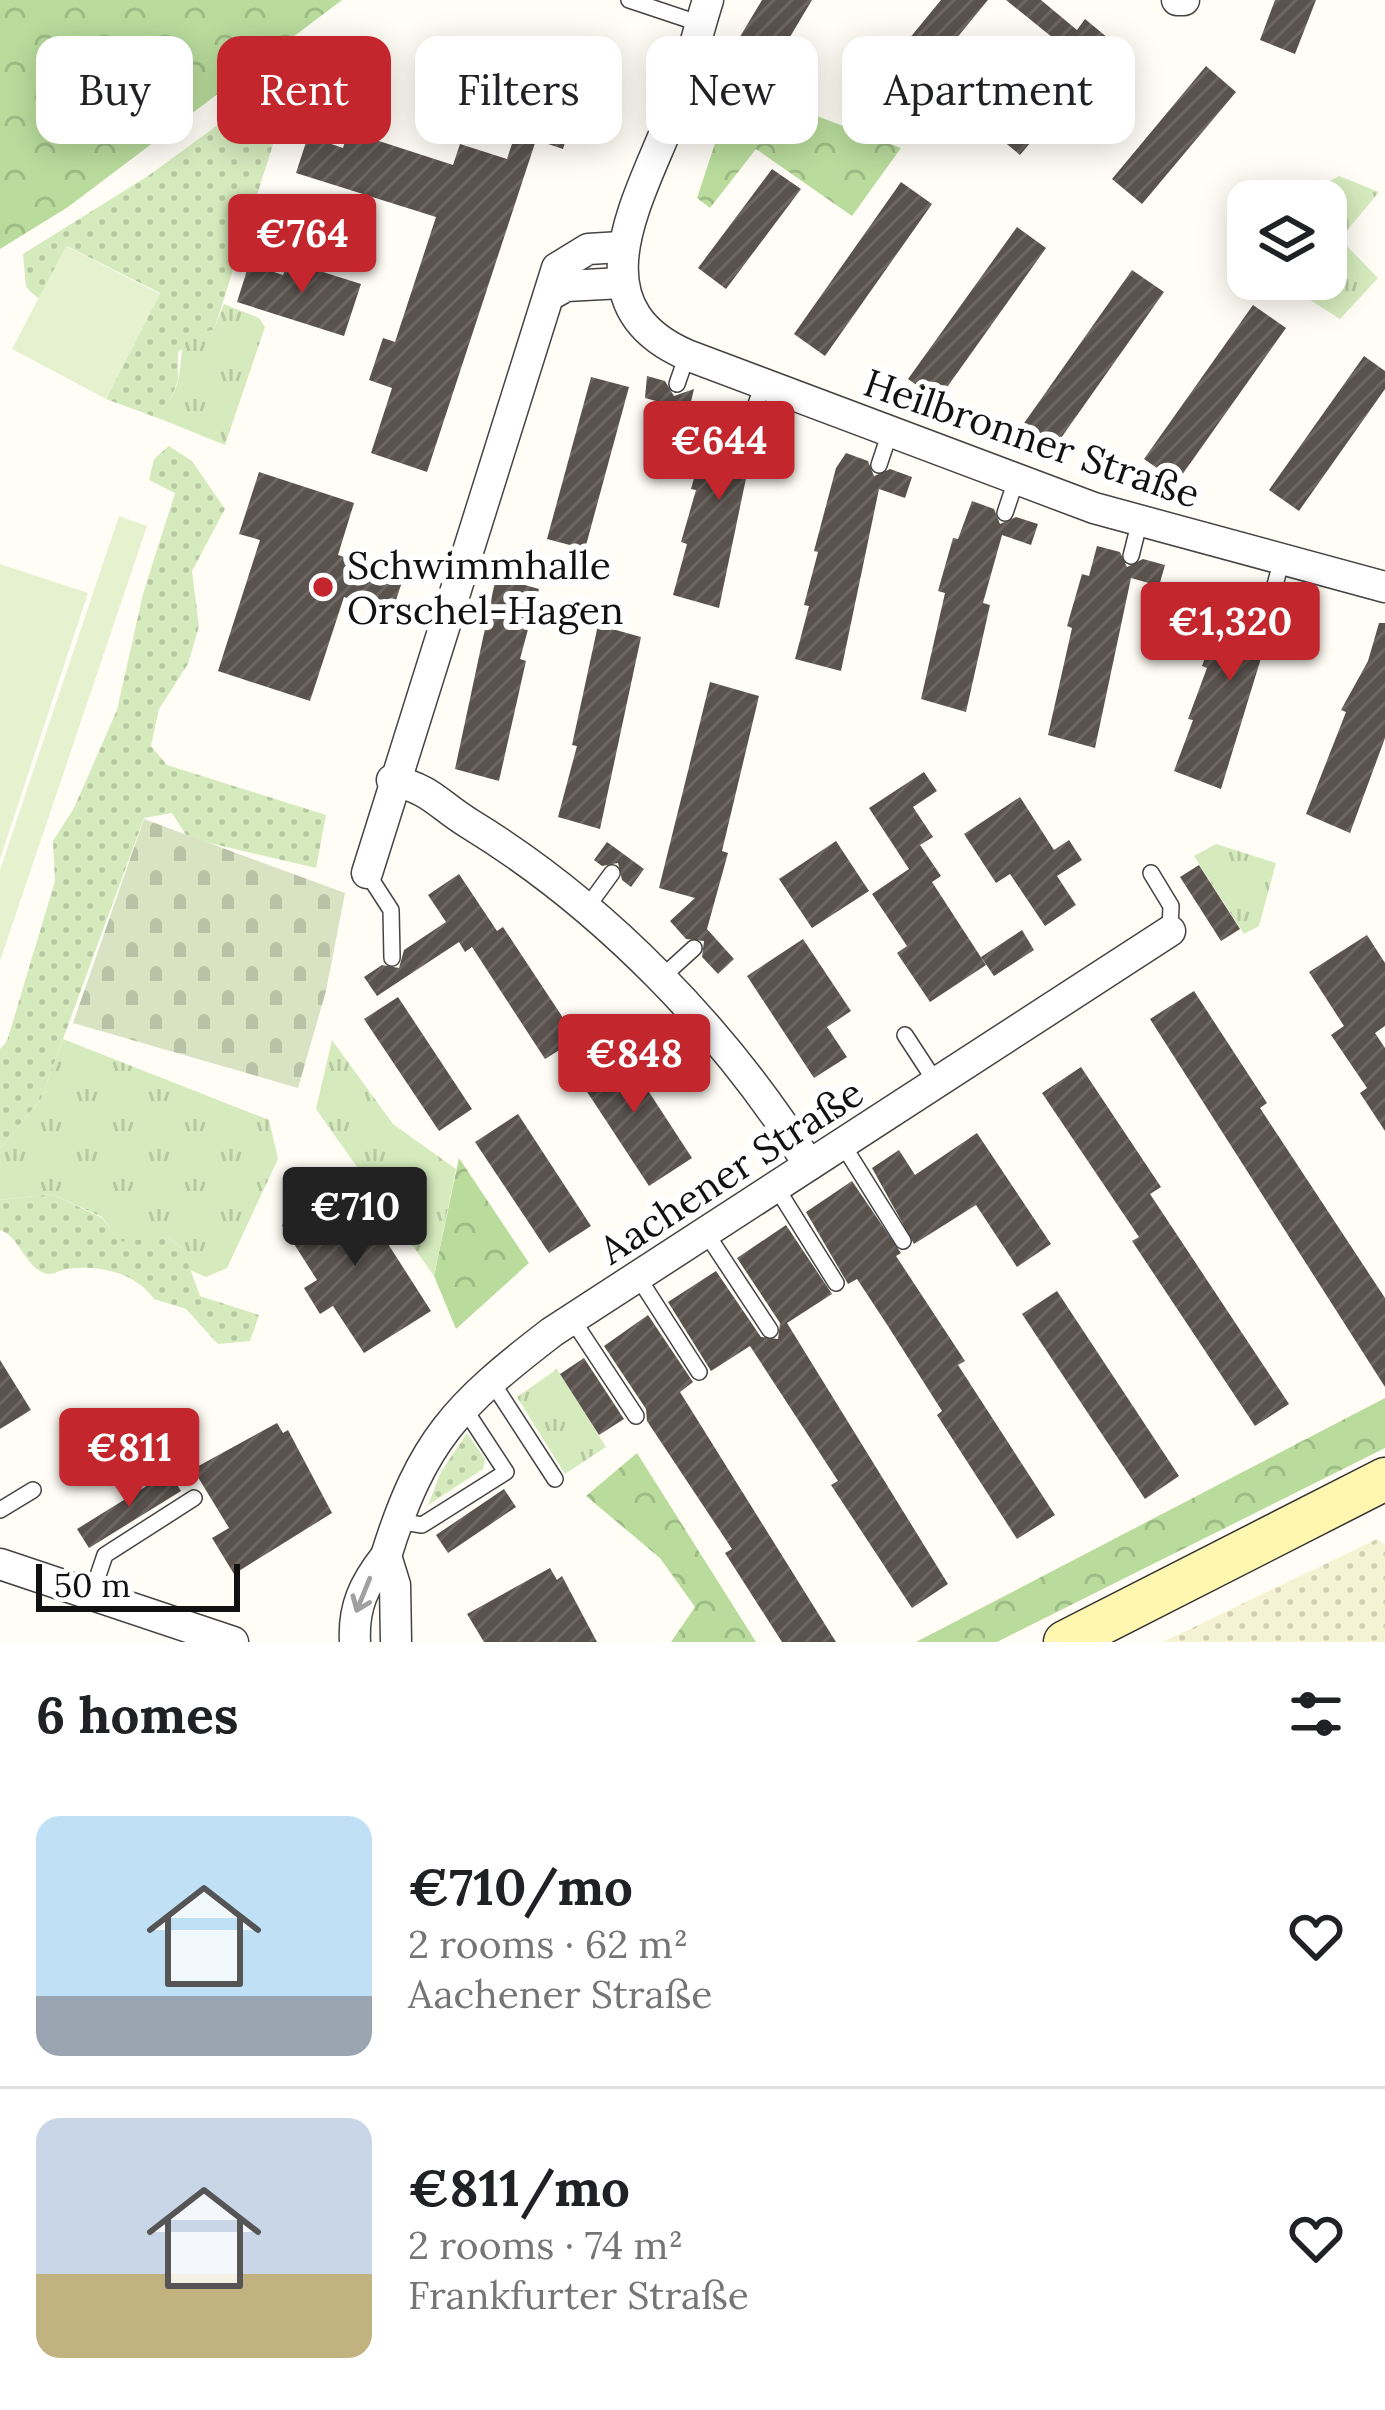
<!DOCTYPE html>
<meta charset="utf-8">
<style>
:root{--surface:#fff;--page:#f6f6f6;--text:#202124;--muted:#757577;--line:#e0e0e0;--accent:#c4262e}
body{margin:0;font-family:Lora,serif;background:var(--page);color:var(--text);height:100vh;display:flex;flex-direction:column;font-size:45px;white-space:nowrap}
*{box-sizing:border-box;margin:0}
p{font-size:39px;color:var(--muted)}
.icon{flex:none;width:66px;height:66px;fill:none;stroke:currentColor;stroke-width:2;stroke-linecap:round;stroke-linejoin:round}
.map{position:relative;height:1642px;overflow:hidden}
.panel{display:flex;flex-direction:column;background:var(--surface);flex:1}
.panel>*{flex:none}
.top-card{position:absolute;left:36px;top:36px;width:1314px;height:108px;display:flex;gap:24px}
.tools{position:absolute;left:1227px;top:180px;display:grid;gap:24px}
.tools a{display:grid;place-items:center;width:120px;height:120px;border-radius:24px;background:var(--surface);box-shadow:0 6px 30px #0003;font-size:60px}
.scale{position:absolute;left:36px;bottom:30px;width:204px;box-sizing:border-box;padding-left:12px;border:6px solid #111;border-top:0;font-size:33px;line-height:42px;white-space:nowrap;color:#111;-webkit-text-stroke:9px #fff;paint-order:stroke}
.price{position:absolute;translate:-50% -102px;padding:0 27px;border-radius:12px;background:var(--accent);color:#fff;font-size:39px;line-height:78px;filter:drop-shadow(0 3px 6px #0008)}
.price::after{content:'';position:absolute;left:50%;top:72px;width:36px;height:27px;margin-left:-18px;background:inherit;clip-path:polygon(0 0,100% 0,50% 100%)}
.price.current{background:#222;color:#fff}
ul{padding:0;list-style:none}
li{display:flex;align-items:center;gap:36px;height:300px;padding:0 36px}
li+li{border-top:3px solid var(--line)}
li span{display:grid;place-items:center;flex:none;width:336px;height:240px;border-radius:24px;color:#555}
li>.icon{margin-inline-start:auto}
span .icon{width:144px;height:144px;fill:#fffc;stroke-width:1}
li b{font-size:51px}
h2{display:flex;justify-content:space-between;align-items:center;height:144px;padding:0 36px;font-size:51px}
.chip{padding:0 42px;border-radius:24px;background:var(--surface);box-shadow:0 6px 30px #0003;font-size:42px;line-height:108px}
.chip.current{background:var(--accent);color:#fff}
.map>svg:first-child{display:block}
.farmland{fill:url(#farmland-dots)}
.grass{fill:url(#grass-dots)}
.forest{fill:url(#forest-crowns)}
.cemetery{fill:url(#cemetery-stones)}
.park{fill:url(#park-tufts)}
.pitch{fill:#e6f2cf}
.building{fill:url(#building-hatch)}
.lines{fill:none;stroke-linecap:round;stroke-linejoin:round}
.service-casing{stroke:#444;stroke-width:18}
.minor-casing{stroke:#444;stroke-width:33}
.secondary-casing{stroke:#333;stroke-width:45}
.service{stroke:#fff;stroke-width:15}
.minor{stroke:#fff;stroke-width:30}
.secondary{stroke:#fff6b0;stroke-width:42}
.oneway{stroke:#a0a0a0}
.poi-dot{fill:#c4262e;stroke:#fff;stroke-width:4.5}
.labels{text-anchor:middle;stroke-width:12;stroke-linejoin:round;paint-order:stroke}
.street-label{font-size:39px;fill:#111;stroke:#fff}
.poi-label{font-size:39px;fill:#111;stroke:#fff;text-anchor:start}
</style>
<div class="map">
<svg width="1385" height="1642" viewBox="0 0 1385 1642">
<defs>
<pattern id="farmland-dots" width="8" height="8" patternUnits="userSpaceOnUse" patternTransform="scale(3)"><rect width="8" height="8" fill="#f6f3d4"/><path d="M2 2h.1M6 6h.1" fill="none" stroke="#d2cfb5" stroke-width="1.8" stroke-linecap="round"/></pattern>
<pattern id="grass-dots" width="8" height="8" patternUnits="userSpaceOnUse" patternTransform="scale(3)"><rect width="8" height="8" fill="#d5ebbd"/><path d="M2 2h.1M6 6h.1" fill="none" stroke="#b6c8a1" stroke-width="1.8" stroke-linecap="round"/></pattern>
<pattern id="forest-crowns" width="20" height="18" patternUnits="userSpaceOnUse" patternTransform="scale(3)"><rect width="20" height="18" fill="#b9dc9c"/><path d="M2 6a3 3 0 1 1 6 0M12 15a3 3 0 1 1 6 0" fill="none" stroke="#9ebc85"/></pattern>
<pattern id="cemetery-stones" width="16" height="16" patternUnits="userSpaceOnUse" patternTransform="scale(3)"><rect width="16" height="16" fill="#d9e3c4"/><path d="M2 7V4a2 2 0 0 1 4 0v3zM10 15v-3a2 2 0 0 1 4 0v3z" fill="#b9c2a7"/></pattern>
<pattern id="park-tufts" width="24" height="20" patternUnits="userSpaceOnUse" patternTransform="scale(3)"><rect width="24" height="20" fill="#d5ebbd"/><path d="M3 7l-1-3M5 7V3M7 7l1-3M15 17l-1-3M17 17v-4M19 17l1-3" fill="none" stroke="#b6c8a1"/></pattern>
<pattern id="building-hatch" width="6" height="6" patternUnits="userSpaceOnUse" patternTransform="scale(3)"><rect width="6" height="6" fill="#5a524d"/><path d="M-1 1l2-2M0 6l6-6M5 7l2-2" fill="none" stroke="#6d6662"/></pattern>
</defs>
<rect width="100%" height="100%" fill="#fffdf5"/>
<!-- farmland -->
<path class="farmland" d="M1377,1539l8,6v97h-222z"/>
<!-- grass -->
<g class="grass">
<path d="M271,86l19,5 -76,239 -36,22v28l-15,40 -57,-21 54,-106 -93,-47 -28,53 -13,-12 -3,-33 125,-78z"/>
<path d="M169,446l23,15 33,48 -33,62 7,55 -11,38 -29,45 -8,37 16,19 159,50 -10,53 -128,-30 -16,-25 -28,5 -103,281 -41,49v-99l7,-8 48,-160 -2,-40 21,-33 43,-98 26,-116 32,-101 -26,-13 5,-21z"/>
<path d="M52,1194l50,24 17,23 48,-4 16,12 17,47 59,19 -9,26 -32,3 -32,-35 -32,-10c-18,-26 -55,-35 -87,-30 -11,2 -16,9 -27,2 -17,-10 -21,-34 -40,-41v-30z"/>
<path d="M467,1433l18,26 -2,10 -55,36 13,-33z"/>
</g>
<!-- forest -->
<g class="forest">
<path d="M0,0h342l-274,207 -68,42z"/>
<path d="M731,95l36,2 134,51 -49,68 -96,-67 -46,59 -13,-10z"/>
<path d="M459,1158l70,105 -73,66 -22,-53z"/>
<path d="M1385,1398v50l-388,194h-81z"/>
<path d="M637,1453l119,189h-85l24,-35 -35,-49 -74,-62z"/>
</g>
<!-- cemetery -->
<path class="cemetery" d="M144,819l201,74 -19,98 -28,97 -225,-65z"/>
<!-- park -->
<g class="park">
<path d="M1339,176l40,16 -39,47 38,39 -38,41 -63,-40h49v-78h-31z"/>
<path d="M224,304l35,14 6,9 -40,118 -62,-25c3,-14 11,-25 15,-39 8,-35 -6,-39 36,-52z"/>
<path d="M1216,844l60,19 -17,63 -15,8 -50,-78z"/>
<path d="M63,1039l206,81 9,39 -51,109 -21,9 -16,-7 -7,-21 -16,-12 -48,5 -17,-25 -50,-23 -52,6v-52l41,-49z"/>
<path d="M332,1040l61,84 63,45 -22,107 -118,-167z"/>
<path d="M557,1369l49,78 -41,27 -48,-77z"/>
</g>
<!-- pitch -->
<g class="pitch">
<path d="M66,246l94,48 -54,105 -94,-50z"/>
<path d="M119,516l28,10 -147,435v-91z"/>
<path d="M0,564l88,29 -88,266z"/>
</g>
<!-- building -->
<g class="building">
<path d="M762,0h50l-40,67 -37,-22z"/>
<path d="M941,0h47l-93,113 -28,-23z"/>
<path d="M1006,0h35l36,30 8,-11 29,24 -94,112 -29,-24 72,-85z"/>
<path d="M1275,0h41l-21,54 -35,-14z"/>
<path d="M1206,66l30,26 -94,112 -30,-25z"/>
<path d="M528,95l47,15 -12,39 -27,-9 -109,332 -56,-19 21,-65 -23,-8 14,-42 12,4 41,-125 -140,-44 12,-37 35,12 5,-17 105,34 7,-21 47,15z"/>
<path d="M772,169l29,20 -75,100 -28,-21z"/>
<path d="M901,182l31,22 -107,152 -31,-22z"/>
<path d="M1017,227l29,21 -108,152 -30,-21z"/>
<path d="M288,261l73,23 -17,52 -107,-34 12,-38 34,11z"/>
<path d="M1132,270l32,22 -110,156 -32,-22z"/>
<path d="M1253,305l33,23 -109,154 -33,-23z"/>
<path d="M1364,356l21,15v18l-86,122 -30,-21z"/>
<path d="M647,376l18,5 9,15 20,-7 -5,21 -44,-12z"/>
<path d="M591,377l38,10 -44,162 -38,-10z"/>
<path d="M714,405l26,8 9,15 14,-8 23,6 -7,22 -25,-8 -35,168 -46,-13 14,-51 -6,-2 15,-52 -5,-1z"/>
<path d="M846,453l22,8 6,15 16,-7 22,8 -7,21 -26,-9 -38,182 -46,-12 14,-53 -5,-1 14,-53 -4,-1 22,-83z"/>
<path d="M259,472l95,31 -16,52 66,21 -12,36 -48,-15 -34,104 -92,-30 42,-131 -21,-6z"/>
<path d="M972,501l22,8 6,15 16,-7 22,7 -7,21 -29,-10 -19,68 7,2 -24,107 -45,-13 24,-106 -7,-2 15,-53 5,1z"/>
<path d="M1097,546l23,6 7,15 16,-8 22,6 -6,21 -28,-8 -36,170 -47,-13 24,-107 -5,-2 15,-52 7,2z"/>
<path d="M496,577l43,12 -19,70 6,2 -27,120 -44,-12z"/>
<path d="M1240,587l20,6 8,14 16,-8 22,6 -6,22 -27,-8 -52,170 -47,-18 19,-51 -5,-1 19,-51 -5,-2 19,-51 10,4z"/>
<path d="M1379,623h6v115l-35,95 -44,-19 40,-102 -5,-2 27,-49z"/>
<path d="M598,625l43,12 -41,192 -42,-12 19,-71 -5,-1z"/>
<path d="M710,682l49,14 -37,155 6,2 -21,76 27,30 -16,15 -16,-17 2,-16 -18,-2 -16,-18 25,-23 -36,-10z"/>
<path d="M924,772l13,19 -24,16 20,30 -13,8 21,31 -9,6 54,83 -56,37 -33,-49 10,-7 -35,-52 37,-25 -40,-61z"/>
<path d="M1020,797l34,53 15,-10 13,20 -25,16 19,29 -31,21 -35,-52 -14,9 -32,-49z"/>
<path d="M836,841l33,50 -57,37 -33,-49z"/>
<path d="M607,842l37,27 -13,18 -9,-7 -4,-17 -16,3 -8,-6z"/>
<path d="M1199,865l41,64 -19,12 -41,-64z"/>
<path d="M459,874l38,57 6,-4 74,112 -32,20 -73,-112 -7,5 -6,-10 -82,54 -13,-19 18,-12 17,3 5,-18 42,-28 -18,-27z"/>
<path d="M1022,930l12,20 -40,26 -13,-19z"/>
<path d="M1367,935l18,28v63l-10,7 10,15v83l-25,-38 7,-5 -36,-53 13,-9 -35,-54z"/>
<path d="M803,939l48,72 -24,16 20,30 -33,21 -67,-102z"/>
<path d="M1194,991l73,112 -7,5 125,190v89l-235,-368z"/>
<path d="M398,997l74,112 -33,22 -75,-112z"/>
<path d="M619,1046l73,112 -43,28 -73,-111z"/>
<path d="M1081,1067l80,120 -11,7 139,210 -34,22 -123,-185 7,-4 -97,-144z"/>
<path d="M518,1114l73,112 -42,27 -74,-111z"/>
<path d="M977,1133l74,111 -34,23 -41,-62 -62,39 -42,-76 27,-18 16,25z"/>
<path d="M852,1181l49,72 -5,3 69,105 -7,4 97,150 -38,24 -80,-124 5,-4 -56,-88 -29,-44 -9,5 -42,-72z"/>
<path d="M349,1183l82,128 -67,42 -31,-47 -13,8 -16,-26 13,-8 -35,-55z"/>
<path d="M786,1225l46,69 -45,29 161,261 -36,24 -81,-123 7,-4 -88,-135 -39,25 -43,-69 48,-31 45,66 17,2 2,-16 -43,-65z"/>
<path d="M1057,1291l122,185 -34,23 -123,-185z"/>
<path d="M648,1315l45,67 -13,10 156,250h-54l-57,-89 7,-4 -85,-128 -1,-12 -42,-63z"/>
<path d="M584,1358l40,61 -25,16 -39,-61z"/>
<path d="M0,1360l31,50 -31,19z"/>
<path d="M277,1423l6,10 5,-3 44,83 -98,61 -22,-36 17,-10 -36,-59z"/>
<path d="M169,1472l12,19 -92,57 -12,-19z"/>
<path d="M504,1489l12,18 -68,46 -12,-18z"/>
<path d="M550,1568l7,12 5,-4 35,66h-113l-17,-28z"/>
</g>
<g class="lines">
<!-- service casing -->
<g class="service-casing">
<g id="service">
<path d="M629,0l72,24"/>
<path d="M677,384l10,-29"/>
<path d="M752,416l11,-32"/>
<path d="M879,465l11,-33"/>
<path d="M1005,513l11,-33"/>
<path d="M1131,556l9,-36"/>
<path d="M1272,596l10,-37"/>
<path d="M367,873l24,37 1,48"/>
<path d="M1151,873l20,33 -1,25"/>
<path d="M585,910l27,-37"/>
<path d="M661,978l33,-30"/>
<path d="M905,1035l32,49"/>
<path d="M843,1145l60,96"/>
<path d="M776,1187l60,96"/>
<path d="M706,1233l64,97"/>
<path d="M638,1277l61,95"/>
<path d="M572,1319l64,97"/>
<path d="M490,1379l65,100"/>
<path d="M0,1510l33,-20"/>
<path d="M397,1521l25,4 84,-53 -42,-64"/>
<path d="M92,1593l13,-38 89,-57"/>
</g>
</g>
<!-- minor casing -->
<g class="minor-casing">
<g id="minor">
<path d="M708,0c-12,38 -21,78 -36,115 -32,84 -100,190 15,240l407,153 291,79"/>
<path d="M1177,0h7"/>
<path d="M550,295l16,-9 56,-3"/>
<path d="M392,780c42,11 44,23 78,44 134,82 255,207 339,341"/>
<path d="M367,873l190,-605 31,-19 33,-2"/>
<path d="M386,1556c36,-116 71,-151 166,-224l618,-401"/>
<path d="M0,1564l233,78"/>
<path d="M355,1642c-2,-35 9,-58 31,-86l9,29 1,57"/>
</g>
</g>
<!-- secondary casing -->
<g class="secondary-casing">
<path id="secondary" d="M1065,1642l320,-163"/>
</g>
<!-- service -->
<use href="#service" class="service"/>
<!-- minor -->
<use href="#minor" class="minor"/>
<!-- secondary -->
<use href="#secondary" class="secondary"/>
</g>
<!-- one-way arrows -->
<defs><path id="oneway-shaft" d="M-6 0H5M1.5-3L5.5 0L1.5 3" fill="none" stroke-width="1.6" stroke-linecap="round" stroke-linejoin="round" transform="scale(3)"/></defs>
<use class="oneway" href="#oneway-shaft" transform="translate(363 1595) rotate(112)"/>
<!-- markers -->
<circle class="poi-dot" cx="323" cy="587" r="12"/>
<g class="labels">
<!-- street labels -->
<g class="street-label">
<text transform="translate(1032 438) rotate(19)" y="14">Heilbronner Straße</text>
<text transform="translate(731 1171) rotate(-33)" y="14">Aachener Straße</text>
</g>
<!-- poi labels -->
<g class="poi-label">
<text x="347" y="579">Schwimmhalle<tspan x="347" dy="45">Orschel-Hagen</tspan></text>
</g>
</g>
</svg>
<div class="tools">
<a><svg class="icon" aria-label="layers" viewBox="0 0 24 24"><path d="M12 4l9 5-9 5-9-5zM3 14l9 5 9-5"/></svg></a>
</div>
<div class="scale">50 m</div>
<b class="price" style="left:302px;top:296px">€764</b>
<b class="price" style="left:719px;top:503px">€644</b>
<b class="price" style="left:1230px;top:684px">€1,320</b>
<b class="price" style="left:634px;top:1116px">€848</b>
<b class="price current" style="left:355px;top:1269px">€710</b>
<b class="price" style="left:129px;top:1510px">€811</b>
<div class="top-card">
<a class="chip">Buy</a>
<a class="chip current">Rent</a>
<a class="chip">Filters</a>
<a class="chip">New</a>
<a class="chip">Apartment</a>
</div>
</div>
<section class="panel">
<h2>6 homes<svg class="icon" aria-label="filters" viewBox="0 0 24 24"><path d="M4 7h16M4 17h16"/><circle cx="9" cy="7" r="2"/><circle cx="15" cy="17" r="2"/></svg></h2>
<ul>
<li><span style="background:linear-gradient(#bfe0f5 75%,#9aa5b1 0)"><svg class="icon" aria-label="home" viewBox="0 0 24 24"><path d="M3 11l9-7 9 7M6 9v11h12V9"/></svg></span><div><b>€710/mo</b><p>2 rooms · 62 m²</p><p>Aachener Straße</p></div><svg class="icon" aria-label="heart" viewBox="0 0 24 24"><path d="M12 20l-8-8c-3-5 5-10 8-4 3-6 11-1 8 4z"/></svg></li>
<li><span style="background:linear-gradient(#c9d6e8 65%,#c2b280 0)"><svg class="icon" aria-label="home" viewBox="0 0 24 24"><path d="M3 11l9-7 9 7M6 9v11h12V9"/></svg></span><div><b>€811/mo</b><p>2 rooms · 74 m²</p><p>Frankfurter Straße</p></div><svg class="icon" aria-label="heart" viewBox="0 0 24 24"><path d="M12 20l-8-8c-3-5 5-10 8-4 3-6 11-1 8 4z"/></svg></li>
</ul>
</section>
